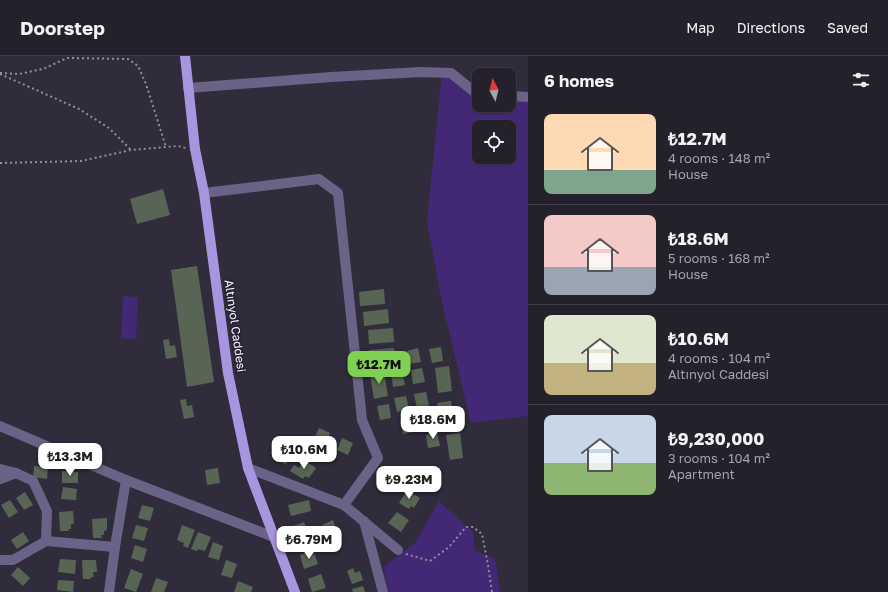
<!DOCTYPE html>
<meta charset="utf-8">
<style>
:root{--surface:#24212d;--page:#302e39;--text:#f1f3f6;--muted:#a3a3aa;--line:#413e49;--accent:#80d051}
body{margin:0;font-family:"Golos Text",sans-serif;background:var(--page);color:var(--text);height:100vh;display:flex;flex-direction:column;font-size:15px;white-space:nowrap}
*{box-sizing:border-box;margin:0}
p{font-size:13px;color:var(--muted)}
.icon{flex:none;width:22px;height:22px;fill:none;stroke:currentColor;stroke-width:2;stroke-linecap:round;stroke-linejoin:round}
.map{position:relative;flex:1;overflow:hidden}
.panel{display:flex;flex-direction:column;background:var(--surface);width:360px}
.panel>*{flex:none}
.needle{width:26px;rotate:353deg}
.controls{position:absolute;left:472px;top:12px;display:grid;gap:8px}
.controls a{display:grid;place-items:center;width:44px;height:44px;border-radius:8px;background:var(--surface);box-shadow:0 1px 3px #0004,0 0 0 1px var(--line);font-size:20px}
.price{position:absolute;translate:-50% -34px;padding:0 9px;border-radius:8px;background:#fff;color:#222;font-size:13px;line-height:26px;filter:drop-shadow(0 1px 2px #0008)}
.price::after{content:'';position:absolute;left:50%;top:24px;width:12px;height:9px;margin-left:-6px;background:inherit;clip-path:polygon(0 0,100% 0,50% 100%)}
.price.on{background:var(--accent);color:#111}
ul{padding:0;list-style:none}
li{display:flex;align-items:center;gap:12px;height:100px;padding:0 16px}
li+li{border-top:1px solid var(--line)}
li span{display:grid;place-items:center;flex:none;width:112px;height:80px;border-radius:8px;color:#555}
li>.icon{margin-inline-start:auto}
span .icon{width:48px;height:48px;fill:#fffc;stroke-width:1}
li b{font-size:17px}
h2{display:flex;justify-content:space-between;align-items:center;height:48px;padding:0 16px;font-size:17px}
header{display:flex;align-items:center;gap:24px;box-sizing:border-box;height:56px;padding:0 20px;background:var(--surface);border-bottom:1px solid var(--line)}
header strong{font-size:19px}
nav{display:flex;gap:22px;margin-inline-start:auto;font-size:14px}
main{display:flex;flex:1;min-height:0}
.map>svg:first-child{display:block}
.green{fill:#432875;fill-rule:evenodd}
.building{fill:#596554}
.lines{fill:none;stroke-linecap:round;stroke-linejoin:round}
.path{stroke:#93909d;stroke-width:2;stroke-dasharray:2 3;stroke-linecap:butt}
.minor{stroke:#6b6387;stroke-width:10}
.major{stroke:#a895e0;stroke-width:10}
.labels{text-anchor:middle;stroke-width:3;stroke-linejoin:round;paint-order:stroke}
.street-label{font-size:12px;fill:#f5f3fe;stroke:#262232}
</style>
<header>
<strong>Doorstep</strong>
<nav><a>Map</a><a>Directions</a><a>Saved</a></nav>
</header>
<main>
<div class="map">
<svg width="528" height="536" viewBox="0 0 528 536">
<rect width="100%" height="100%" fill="#302c3c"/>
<!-- green -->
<g class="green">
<path d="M442,17l37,21v11h30v-9l19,1v319l-57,7 -29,-121 -15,-81zM479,71h30v30h-30z"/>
<path d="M123,240l15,1 -2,42 -15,-1z"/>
<path d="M439,445l34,31 1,18 21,9 5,33h-111l-6,-25 33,-25z"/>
</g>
<!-- building -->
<g class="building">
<path d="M163,133l7,26 -33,9 -7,-25z"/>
<path d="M197,210l17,116 -27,5 -16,-117z"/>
<path d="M384,233l1,15 -25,2 -1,-14z"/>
<path d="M388,253l1,14 -25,3 -1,-14z"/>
<path d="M393,272l1,14 -25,2 -1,-14z"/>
<path d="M169,283l1,7 5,-1 2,12 -11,2 -3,-19z"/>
<path d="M441,291l2,14 -11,2 -3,-14z"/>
<path d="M394,292l2,13 -25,3 -2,-14z"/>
<path d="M418,292l3,14 -12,2 -2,-13z"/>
<path d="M449,310l3,25 -14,2 -3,-25z"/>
<path d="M422,312l3,14 -12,2 -2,-14z"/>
<path d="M402,315l3,14 -12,2 -2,-14z"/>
<path d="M384,316l4,24 -14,3 -4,-25z"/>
<path d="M426,336l3,14 -12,2 -3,-14z"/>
<path d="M406,340l3,13 -12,3 -3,-14z"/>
<path d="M186,343l1,7 5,-1 2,12 -10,2 -4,-19z"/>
<path d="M451,345l4,24 -14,2 -4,-24z"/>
<path d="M389,348l2,14 -11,2 -3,-14z"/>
<path d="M430,357l3,14 -12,2 -3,-14z"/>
<path d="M412,362l2,14 -11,2 -3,-13z"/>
<path d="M319,372l11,5 -5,11 -11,-5z"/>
<path d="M437,376l3,14 -12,2 -2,-13z"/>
<path d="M460,377l3,25 -13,2 -4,-25z"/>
<path d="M342,382l11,5 -5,12 -11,-5z"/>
<path d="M282,389l8,4 -2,4 3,2 -5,10 -15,-8 6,-10 3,2z"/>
<path d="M304,404l12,8 -7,10 -4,-2 -2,3 -13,-8 4,-6 5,3z"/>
<path d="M34,410l14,1 -1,12 -14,-2z"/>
<path d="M218,412l2,15 -13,2 -2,-15z"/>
<path d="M62,415l16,1v11h-16z"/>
<path d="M63,431l14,2 -1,11 -15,-1z"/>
<path d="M407,434l13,8 -6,10 -3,-2 -2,3 -10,-6z"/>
<path d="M25,436l8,13 -9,5 -8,-12z"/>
<path d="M10,444l8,12 -9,6 -8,-13z"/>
<path d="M309,444l2,11 -20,5 -3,-11z"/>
<path d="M142,449l12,3 -4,13 -12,-3z"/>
<path d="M73,455l1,13h-3v5h-3l1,2h-9l-1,-19z"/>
<path d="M397,456l12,8 -8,12 -13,-9z"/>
<path d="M107,462v12l-3,1v4h-3l1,3h-9l-1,-19z"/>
<path d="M333,464l5,14 -11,5 -5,-14z"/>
<path d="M304,466l6,14 -12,4 -5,-14z"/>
<path d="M136,469l12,3 -4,13 -12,-3z"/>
<path d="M182,469l13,5 -7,18 -5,-2 1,-3 -7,-3z"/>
<path d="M23,476l6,9 -12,8 -6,-9z"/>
<path d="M198,476l13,5 -6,14 -7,-2 -1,2 -6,-2z"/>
<path d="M213,486l10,4 -4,14 -11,-3z"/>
<path d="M135,489l12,4 -4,13 -12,-4z"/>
<path d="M313,494l5,14 -14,5 -4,-14z"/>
<path d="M60,503l16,1 -1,14 -17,-2z"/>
<path d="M82,504h14l1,12h-4l1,5h-3v2h-8z"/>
<path d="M226,504l11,4 -5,14 -11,-3z"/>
<path d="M18,511l12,11 -7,8 -12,-11z"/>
<path d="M353,512l2,5 5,-2 3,9 -11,4 -5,-13z"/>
<path d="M131,513l12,5 -7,18 -12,-4z"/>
<path d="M321,518l5,14 -14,4 -4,-13z"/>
<path d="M156,522l12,4 -4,10h-13z"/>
<path d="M58,524l16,1 -1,11 -16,-2z"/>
<path d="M238,525l15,6 -2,5h-17z"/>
<path d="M363,530l2,6h-12l-1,-3z"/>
</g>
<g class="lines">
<!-- path -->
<g class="path">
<path d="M0,17l19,1 24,-5 24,-11 61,1 10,7 8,18 20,63"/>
<path d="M0,18l79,35 30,19 22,22"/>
<path d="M0,107l81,-2 50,-11 47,-4 8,2"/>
<path d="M406,498l24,7 19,-14 17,-20h7l9,7 6,31 4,27"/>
</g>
<!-- minor -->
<g class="minor">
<path d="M188,32l143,-11 90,-5 30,1 26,21h2"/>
<path d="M509,40l19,1"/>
<path d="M204,137l115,-14 19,14 24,227 16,38 -34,47"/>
<path d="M0,370l126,54"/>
<path d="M248,412l96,37 54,45"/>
<path d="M0,413l16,4 17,8 14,30 -1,30"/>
<path d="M0,423l16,-6"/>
<path d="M364,465l19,71"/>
<path d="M0,504h13l33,-19 69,6"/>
<path d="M109,536l6,-45 11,-67 148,57"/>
</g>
<!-- major -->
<path class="major" d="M185,0l10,93 9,44 24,180 20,95 47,124"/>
</g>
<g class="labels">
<!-- street labels -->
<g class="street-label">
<text transform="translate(235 270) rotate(82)" y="4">Altınyol Caddesi</text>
</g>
</g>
</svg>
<div class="controls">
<a><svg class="needle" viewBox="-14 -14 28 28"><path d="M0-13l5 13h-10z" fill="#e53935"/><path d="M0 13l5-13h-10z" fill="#a3a3aa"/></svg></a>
<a><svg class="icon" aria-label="locate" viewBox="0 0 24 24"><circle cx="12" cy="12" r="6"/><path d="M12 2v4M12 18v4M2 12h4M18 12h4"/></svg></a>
</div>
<b class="price on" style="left:379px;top:329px">₺12.7M</b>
<b class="price" style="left:433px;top:384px">₺18.6M</b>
<b class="price" style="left:304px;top:414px">₺10.6M</b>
<b class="price" style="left:70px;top:421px">₺13.3M</b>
<b class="price" style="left:409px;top:444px">₺9.23M</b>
<b class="price" style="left:309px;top:504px">₺6.79M</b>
</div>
<section class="panel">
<h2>6 homes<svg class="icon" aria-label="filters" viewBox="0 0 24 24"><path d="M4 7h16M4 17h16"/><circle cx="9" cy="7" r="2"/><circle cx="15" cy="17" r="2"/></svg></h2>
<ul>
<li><span style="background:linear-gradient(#ffd9b3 70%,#7fa58c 0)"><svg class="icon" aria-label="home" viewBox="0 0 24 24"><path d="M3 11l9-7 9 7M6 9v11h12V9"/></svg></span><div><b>₺12.7M</b><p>4 rooms · 148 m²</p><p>House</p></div></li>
<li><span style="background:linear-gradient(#f6c9c9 65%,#9aa5b1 0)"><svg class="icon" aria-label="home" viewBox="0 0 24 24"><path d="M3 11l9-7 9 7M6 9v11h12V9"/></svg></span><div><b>₺18.6M</b><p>5 rooms · 168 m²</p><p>House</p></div></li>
<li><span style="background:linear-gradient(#dfe7d0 60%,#c2b280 0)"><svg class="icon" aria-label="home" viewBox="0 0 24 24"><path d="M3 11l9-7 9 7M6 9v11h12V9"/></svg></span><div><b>₺10.6M</b><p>4 rooms · 104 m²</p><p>Altınyol Caddesi</p></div></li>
<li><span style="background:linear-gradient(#c9d6e8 60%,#8fb573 0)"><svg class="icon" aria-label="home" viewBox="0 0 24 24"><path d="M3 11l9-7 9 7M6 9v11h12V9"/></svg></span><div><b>₺9,230,000</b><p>3 rooms · 104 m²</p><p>Apartment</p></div></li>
</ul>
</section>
</main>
